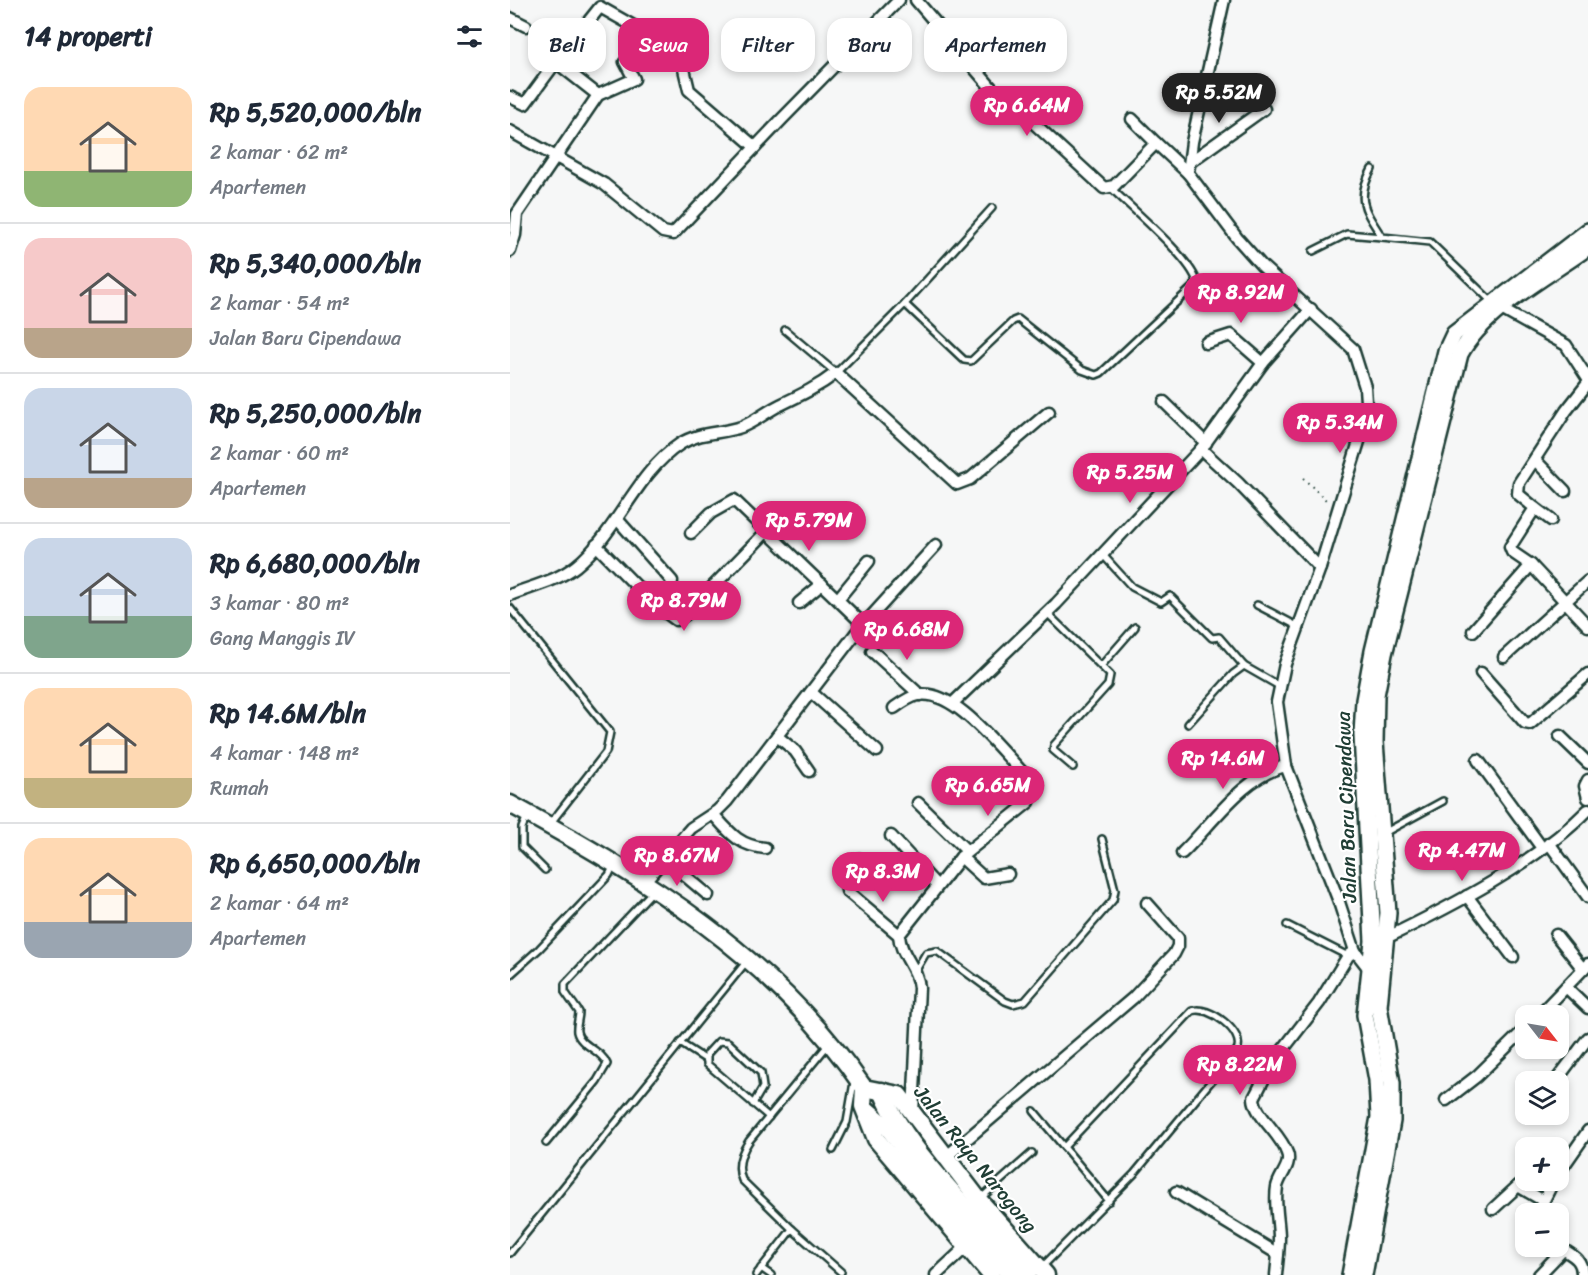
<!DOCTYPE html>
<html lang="id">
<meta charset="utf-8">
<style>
:root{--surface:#fff;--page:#f2f2f3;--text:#1f2937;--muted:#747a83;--line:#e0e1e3;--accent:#db2777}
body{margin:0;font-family:Sriracha,sans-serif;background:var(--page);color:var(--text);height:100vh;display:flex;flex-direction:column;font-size:22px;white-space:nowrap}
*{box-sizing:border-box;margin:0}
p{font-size:20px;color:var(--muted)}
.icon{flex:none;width:33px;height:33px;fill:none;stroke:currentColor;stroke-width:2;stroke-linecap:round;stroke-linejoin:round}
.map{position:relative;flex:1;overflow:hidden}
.panel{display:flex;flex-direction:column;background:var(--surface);width:510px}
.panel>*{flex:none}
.hud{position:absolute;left:18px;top:18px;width:570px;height:54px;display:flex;gap:12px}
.needle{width:39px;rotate:121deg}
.buttons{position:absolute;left:1005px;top:1005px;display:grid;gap:12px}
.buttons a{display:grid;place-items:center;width:54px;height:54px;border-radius:12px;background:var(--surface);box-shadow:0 3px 9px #0003;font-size:30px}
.price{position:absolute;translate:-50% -51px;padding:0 14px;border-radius:21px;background:var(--accent);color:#fff;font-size:20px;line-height:39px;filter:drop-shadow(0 2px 3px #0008)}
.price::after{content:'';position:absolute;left:50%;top:36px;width:18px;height:14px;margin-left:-9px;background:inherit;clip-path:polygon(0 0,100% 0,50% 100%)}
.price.on{background:#222;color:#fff}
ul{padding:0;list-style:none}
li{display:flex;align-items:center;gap:18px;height:150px;padding:0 24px}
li+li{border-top:2px solid var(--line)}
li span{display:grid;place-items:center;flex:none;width:168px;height:120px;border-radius:18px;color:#555}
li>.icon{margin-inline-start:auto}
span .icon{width:72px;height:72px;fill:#fffc;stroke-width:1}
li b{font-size:26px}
h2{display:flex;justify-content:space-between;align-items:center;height:72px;padding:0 24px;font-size:26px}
.pill{padding:0 21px;border-radius:18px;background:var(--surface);box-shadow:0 3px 9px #0003;font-size:21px;line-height:54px}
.pill.on{background:var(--accent);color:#fff}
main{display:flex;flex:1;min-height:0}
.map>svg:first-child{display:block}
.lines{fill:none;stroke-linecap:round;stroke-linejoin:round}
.lane-casing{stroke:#1f3d34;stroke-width:10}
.street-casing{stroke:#1f3d34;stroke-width:15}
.secondary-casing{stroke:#1f3d34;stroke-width:20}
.primary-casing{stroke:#1f3d34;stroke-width:21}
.path{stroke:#1f3d34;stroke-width:2;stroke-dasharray:1.5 4.5;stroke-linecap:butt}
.lane{stroke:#fff;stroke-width:5}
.street{stroke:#fff;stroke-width:10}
.secondary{stroke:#fff;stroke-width:15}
.primary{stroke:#fff;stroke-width:16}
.labels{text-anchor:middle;stroke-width:4.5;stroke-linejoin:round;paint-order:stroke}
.street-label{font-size:20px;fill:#1f3d34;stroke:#fff}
</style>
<main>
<section class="panel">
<h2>14 properti<svg class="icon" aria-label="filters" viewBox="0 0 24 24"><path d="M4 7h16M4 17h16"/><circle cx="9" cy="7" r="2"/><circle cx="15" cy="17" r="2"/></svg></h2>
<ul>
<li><span style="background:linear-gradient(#ffd9b3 70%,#8fb573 0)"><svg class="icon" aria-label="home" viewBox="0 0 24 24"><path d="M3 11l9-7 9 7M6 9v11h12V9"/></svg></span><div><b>Rp 5,520,000/bln</b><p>2 kamar · 62 m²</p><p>Apartemen</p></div></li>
<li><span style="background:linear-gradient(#f6c9c9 75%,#b9a48a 0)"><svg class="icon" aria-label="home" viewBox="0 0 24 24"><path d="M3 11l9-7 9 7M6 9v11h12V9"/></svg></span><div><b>Rp 5,340,000/bln</b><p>2 kamar · 54 m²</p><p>Jalan Baru Cipendawa</p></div></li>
<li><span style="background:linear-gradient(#c9d6e8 75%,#b9a48a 0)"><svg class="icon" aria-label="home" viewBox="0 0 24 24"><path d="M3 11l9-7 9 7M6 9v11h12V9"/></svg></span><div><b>Rp 5,250,000/bln</b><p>2 kamar · 60 m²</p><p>Apartemen</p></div></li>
<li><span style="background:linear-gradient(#c9d6e8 65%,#7fa58c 0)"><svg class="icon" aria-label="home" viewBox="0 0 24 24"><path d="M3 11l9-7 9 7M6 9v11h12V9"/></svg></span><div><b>Rp 6,680,000/bln</b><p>3 kamar · 80 m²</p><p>Gang Manggis IV</p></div></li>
<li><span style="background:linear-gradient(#ffd9b3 75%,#c2b280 0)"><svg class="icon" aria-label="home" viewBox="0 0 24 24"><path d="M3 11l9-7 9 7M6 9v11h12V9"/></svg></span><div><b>Rp 14.6M/bln</b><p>4 kamar · 148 m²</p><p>Rumah</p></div></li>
<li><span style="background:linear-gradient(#ffd9b3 70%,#9aa5b1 0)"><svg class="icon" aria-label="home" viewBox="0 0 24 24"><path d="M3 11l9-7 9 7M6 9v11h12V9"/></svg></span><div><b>Rp 6,650,000/bln</b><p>2 kamar · 64 m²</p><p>Apartemen</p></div></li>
</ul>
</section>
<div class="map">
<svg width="1078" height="1275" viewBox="0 0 1078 1275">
<rect width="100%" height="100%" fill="#f6f7f7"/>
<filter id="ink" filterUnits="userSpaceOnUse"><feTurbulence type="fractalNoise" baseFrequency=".0167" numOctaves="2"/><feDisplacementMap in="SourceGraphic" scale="12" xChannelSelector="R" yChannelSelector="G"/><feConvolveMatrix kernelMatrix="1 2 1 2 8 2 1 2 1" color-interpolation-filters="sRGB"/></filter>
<g filter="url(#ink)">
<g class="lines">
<!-- lane casing -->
<g class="lane-casing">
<g id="lane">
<path d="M862,169c-17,31 -7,41 10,68l48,5 62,60"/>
<path d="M803,251l34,-17 35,3"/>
<path d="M395,304l59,56 7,1 42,-40 5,-2 64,51 14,5 5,-2 96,-90c-3,-22 -68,-77 -86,-95"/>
<path d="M275,330l51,43 69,-69 87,-96"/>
<path d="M593,555l29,32 29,15 9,-6 42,42 7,-1 25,29 35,20"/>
<path d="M747,605l42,22"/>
<path d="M0,608l100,124 -4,20 -56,72"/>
<path d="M536,612l64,63 -2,10 -54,60 -1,5 20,17"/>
<path d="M591,666l34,-39"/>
<path d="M678,724l45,-50 11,-8"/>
<path d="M17,816l-5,12v19l23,23"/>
<path d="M874,833l59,-32"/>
<path d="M777,925l61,31"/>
<path d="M406,970l10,-17 11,-2 68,50 8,3 12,-3 88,-101 2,-10 -13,-51"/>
<path d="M0,975l29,-26 70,-74 5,-10"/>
<path d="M170,1043l25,16"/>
<path d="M318,1045l-79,96c-8,12 -13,25 -7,39l50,49 49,43"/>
<path d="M243,1104l10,-17 -2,-14 -33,-31 -9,-1 -12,13v10l62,53"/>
<path d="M524,1111l75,90"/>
<path d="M36,1143l51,-62 10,-17c-5,-14 -27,-18 -30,-32 -1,-7 2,-13 2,-20l-14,-20v-8l87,-92"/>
<path d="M323,1150l14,-28 7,-40"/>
<path d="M471,1198l51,-45"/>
<path d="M0,1253l237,-292"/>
<path d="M532,1267l92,-93 103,-124c9,-17 -29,-46 -45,-39l-128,136"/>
<path d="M251,1268l10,7"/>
<path d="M246,1275l36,-46"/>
</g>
</g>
<!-- street casing -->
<g class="street-casing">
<g id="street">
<path d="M406,0l84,98 25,17 79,73 10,-2 42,-43 32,30"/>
<path d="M714,0l-32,142 -4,31 49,65 25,28 91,83 12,38 1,15 -5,33 -41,133 -35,96 -8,38 9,64 52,133 17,52 14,18h4"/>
<path d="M0,18l16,8"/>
<path d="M88,95l-42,-33 44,-55 53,30 30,28 6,25 66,57"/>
<path d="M0,97l15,7 31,-42"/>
<path d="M622,119l24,24"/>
<path d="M0,131l94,53 59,48 10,2 109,-115 117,-119"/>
<path d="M680,162l74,-53"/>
<path d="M0,251l5,-16 2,-21 81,-119 36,-16 -9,-17 28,-25"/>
<path d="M991,309l65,36 22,34"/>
<path d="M696,343l25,-8 32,28"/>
<path d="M1078,383l-22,28 -47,72 -1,11 17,14 -25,39 2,5 19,13 57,61"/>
<path d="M654,402l42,41"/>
<path d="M691,449l37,34 82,85"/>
<path d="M1025,460l30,31"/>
<path d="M1025,508l16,12"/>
<path d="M107,519l55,62 -2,9 -16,14"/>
<path d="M181,533l20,-20 23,-13 130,125"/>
<path d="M86,545l58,59 22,16 9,-5 82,-84"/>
<path d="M0,595c23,-9 47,-14 66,-29 42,-34 59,-92 104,-122 18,-12 40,-10 61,-17 14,-5 26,-16 39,-22 21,-10 38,-18 56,-32l121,111 13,-5 79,-67"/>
<path d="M328,599l31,-38"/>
<path d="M289,603l23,-19"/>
<path d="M963,631l58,-66"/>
<path d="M362,651l48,44"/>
<path d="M994,657l84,-76"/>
<path d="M971,673l44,50 5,1 58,-50"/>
<path d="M301,692l66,59"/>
<path d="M443,703l103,-99 145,-155 62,-86 48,-54"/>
<path d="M384,708c7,-5 15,-11 24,-13 38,-7 84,58 109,82l7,12 -5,13 -68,55 -62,78c1,20 19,33 20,53l-6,125"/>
<path d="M267,736l18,15 14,20"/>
<path d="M1050,736l28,27"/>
<path d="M968,760l64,88"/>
<path d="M1078,780l-3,6 3,12"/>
<path d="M408,803l49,48"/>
<path d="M203,814c16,18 26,32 52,34"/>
<path d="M381,836l46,50"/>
<path d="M1039,843l39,54"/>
<path d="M672,853c30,-29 62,-78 104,-87"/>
<path d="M451,857l23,21 24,-4"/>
<path d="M154,858l44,37"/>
<path d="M349,859l-13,19 1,13 52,44"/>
<path d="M135,881l46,-53 26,-17 10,-10 129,-168 80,-88"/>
<path d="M957,896l46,61"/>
<path d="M1046,935l27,34"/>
<path d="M876,938c66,-32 150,-75 202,-128"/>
<path d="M1056,987l22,21"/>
<path d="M1028,1016l50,-52"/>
<path d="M1045,1082l33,-44"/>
<path d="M936,1100l31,-24 49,-48"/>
<path d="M437,1156l186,-158 41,-44 4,-8v-8l-31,-35"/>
<path d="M1048,1174l30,-43"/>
<path d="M666,1192l102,62"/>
<path d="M983,1209l25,-23 24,14"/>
<path d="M1027,1214l17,-34"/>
<path d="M1048,1246c13,9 25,12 24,29"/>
<path d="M426,1275l30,-28"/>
<path d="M766,1275c1,-12 3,-25 3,-37 0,-16 -5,-35 -2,-51 2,-11 15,-22 10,-34 -6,-19 -32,-37 -33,-55l17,-33 48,-62 29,-47 7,-5"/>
<path d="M1029,1275l24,-25"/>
</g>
</g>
<!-- secondary casing -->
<g class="secondary-casing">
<g id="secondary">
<path d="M840,1275l29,-158 -2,-37 -12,-65 8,-74 -11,-206 2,-35 9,-49 73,-300 8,-17 134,-103"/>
<path d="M854,1275l28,-154v-38l-13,-77 9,-93 -13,-171 1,-47 8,-41 76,-300c24,-45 87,-77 128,-107"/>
</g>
</g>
<!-- primary casing -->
<g class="primary-casing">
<g id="primary">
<path d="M0,804c137,75 264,152 354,284l-1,18 13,33 115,136"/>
<path d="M354,1088l35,7 80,105 67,75"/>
<path d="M372,1091c22,58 103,135 146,184"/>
<path d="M355,1108l23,20 39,51 83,96"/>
</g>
</g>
<!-- path -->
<path class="path" d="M793,478l25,24"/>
<!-- lane -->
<use href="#lane" class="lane"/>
<!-- street -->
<use href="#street" class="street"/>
<!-- secondary -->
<use href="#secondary" class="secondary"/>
<!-- primary -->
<use href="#primary" class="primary"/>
</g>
</g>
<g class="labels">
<!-- street labels -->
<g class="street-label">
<text transform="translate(836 807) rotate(-92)" y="7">Jalan Baru Cipendawa</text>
<text transform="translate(466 1159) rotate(51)" y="7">Jalan Raya Narogong</text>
</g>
</g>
</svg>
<div class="buttons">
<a><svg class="needle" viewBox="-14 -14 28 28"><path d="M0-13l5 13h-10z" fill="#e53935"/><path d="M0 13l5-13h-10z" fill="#747a83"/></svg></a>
<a><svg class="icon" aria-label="layers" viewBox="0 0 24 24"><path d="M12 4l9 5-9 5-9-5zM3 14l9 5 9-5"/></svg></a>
<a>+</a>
<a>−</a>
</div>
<b class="price on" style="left:709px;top:124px">Rp 5.52M</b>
<b class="price" style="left:517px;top:137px">Rp 6.64M</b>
<b class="price" style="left:731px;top:324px">Rp 8.92M</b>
<b class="price" style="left:830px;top:454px">Rp 5.34M</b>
<b class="price" style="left:620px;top:504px">Rp 5.25M</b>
<b class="price" style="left:299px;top:552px">Rp 5.79M</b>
<b class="price" style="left:174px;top:632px">Rp 8.79M</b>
<b class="price" style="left:397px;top:661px">Rp 6.68M</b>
<b class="price" style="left:713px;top:790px">Rp 14.6M</b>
<b class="price" style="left:478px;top:817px">Rp 6.65M</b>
<b class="price" style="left:952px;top:882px">Rp 4.47M</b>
<b class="price" style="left:167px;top:887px">Rp 8.67M</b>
<b class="price" style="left:373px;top:903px">Rp 8.3M</b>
<b class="price" style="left:730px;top:1096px">Rp 8.22M</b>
<div class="hud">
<a class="pill">Beli</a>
<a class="pill on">Sewa</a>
<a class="pill">Filter</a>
<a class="pill">Baru</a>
<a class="pill">Apartemen</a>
</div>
</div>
</main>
